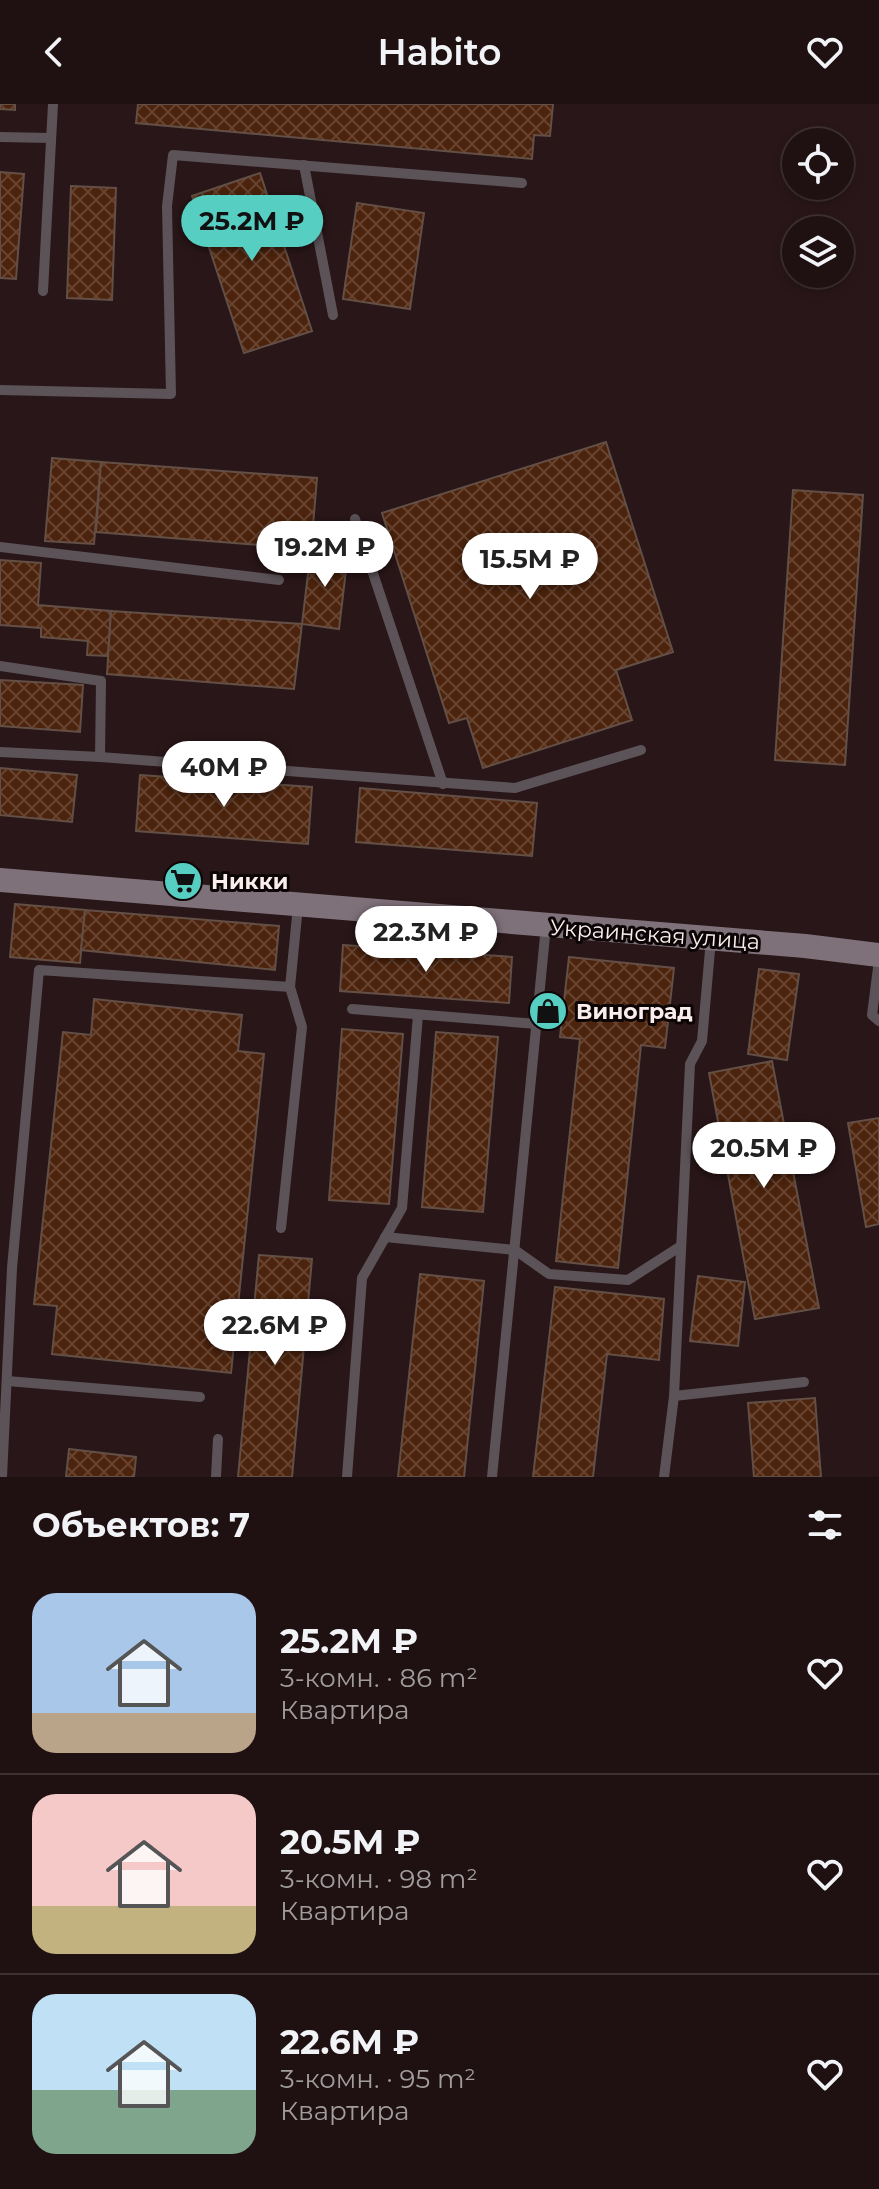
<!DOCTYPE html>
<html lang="ru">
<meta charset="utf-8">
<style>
:root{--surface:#1f1012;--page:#2c1e20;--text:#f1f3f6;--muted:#a19d9f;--line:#3c3032;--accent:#57cec2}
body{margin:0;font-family:Montserrat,sans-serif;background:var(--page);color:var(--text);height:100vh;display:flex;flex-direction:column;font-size:30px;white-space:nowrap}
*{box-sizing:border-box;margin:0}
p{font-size:26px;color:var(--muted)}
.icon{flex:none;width:44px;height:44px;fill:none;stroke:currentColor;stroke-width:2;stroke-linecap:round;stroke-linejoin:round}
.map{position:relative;height:1373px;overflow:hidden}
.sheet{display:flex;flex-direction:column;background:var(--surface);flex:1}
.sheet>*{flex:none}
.tools{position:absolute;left:782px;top:24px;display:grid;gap:16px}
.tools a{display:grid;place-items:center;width:72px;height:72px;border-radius:50%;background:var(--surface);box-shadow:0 4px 12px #0003,0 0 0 2px var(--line);font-size:40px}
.price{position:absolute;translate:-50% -68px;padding:0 18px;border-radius:28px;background:#fff;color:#222;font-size:26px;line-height:52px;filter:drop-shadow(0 2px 4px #0008)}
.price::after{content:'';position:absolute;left:50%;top:48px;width:24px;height:18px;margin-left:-12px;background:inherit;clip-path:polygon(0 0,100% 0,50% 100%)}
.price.on{background:var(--accent);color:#111}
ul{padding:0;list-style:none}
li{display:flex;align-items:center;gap:24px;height:200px;padding:0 32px}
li+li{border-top:2px solid var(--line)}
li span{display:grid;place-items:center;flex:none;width:224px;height:160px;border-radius:24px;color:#555}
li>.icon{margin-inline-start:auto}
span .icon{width:96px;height:96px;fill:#fffc;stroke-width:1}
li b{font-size:34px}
h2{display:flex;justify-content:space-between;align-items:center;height:96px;padding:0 32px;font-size:34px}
header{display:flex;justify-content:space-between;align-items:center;height:104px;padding:0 32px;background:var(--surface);font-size:36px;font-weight:600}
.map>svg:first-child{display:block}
.building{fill:url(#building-cross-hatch);stroke:#634f45;stroke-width:2}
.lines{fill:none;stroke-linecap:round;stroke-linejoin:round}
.service{stroke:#5b5358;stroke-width:10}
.secondary{stroke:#7f717a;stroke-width:24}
.labels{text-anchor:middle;stroke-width:6;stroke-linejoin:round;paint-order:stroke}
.poi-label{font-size:22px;font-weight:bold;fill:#fbedee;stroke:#0c0506;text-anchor:start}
.street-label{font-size:22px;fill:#fbedee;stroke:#0c0506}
</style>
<header><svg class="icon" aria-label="back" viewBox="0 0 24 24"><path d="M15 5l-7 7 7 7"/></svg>Habito<svg class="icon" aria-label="heart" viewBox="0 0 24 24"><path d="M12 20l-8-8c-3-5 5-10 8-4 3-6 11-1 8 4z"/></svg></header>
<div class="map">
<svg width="879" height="1373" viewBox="0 0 879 1373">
<defs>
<pattern id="building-cross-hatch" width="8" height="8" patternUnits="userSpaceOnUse" patternTransform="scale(2)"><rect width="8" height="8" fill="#4c230c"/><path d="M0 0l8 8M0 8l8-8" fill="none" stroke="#674330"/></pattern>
</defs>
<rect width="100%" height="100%" fill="#291618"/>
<!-- building -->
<g class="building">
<path d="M0,0h15v6l-15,-1z"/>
<path d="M138,0h415l-3,32 -16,-1 -2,24 -396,-36z"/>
<path d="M0,68l24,2 -8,105 -16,-1z"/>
<path d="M260,69l52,158 -68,22 -52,-157z"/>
<path d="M71,82l45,2 -4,112 -45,-2z"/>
<path d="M357,99l67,10 -14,96 -67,-10z"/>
<path d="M606,338l67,210 -57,18 16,50 -149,48 -16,-50 -18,5 -67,-210z"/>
<path d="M52,354l49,4 -7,82 -49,-3z"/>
<path d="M101,358l216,16 -6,71 -215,-17z"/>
<path d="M793,386l70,5 -18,270 -70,-5z"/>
<path d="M311,445l37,4 -9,76 -37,-5z"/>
<path d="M0,456l41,3 -3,42 73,6 -3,45 -21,-1 1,-14 -47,-4v-9l-41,-3z"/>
<path d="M111,507l191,13 -8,65 -187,-15z"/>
<path d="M0,576l83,5 -3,47 -80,-6z"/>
<path d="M0,664l77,7 -5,47 -72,-7z"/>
<path d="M140,671l172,12 -4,57 -172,-13z"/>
<path d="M360,684l177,15 -5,53 -176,-14z"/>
<path d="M15,800l70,6 -5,53 -70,-6z"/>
<path d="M85,806l194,16 -4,44 -194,-20z"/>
<path d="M343,841l169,12 -3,46 -169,-12z"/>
<path d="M569,853l105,11 -9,80 -24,-3 -23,223 -62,-7 24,-222 -20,-2z"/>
<path d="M759,865l40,5 -12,86 -39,-6z"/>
<path d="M94,895l148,16 -4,36 26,3 -33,319 -179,-19 5,-48 -23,-2 29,-272 28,3z"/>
<path d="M342,925l61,5 -14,170 -60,-4z"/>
<path d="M436,928l62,5 -15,175 -61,-5z"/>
<path d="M772,957l47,247 -64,11 -46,-246z"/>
<path d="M879,1014v106l-13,3 -18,-104z"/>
<path d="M259,1151l53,4 -20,218h-54z"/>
<path d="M420,1170l64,7 -20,196h-66z"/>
<path d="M698,1172l47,6 -7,64 -48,-5z"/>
<path d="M555,1183l109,12 -5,61 -52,-6 -14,123h-60z"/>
<path d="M815,1294l6,79h-67l-6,-74z"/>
<path d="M69,1345l67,8 -2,20h-68z"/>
</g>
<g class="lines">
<!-- service -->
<g class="service">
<path d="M0,33l51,1"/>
<path d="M304,61l29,150"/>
<path d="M43,187l10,-187"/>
<path d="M0,286l171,4 -4,-188 6,-51 349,28"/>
<path d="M355,415l88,265"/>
<path d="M0,443l279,33"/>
<path d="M0,562l101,15 -1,76"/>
<path d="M0,648l100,5 415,31 126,-38"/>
<path d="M879,856l-7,55 7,6"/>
<path d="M352,905l185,15"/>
<path d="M281,1124l21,-201 -12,-40"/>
<path d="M385,1133l130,13 34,24 79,6 53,-34"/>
<path d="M7,1277l193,16"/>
<path d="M674,1292l130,-14"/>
<path d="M2,1373l10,-209 27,-298 251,17 8,-81"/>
<path d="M216,1373l2,-38"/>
<path d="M347,1373l15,-199 40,-70 16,-193"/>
<path d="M492,1373l54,-551"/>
<path d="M664,1373l10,-81 16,-332 12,-23 9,-102"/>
</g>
<!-- secondary -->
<path class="secondary" d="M0,776l805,66 74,9"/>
</g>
<!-- icons -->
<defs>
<g id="supermarket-disc" transform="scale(2)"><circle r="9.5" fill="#57cec2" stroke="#0c0506"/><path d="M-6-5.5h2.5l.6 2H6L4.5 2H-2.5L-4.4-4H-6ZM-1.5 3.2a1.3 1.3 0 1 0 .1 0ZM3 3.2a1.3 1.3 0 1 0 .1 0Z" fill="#111"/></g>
<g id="shop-disc" transform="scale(2)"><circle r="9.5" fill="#57cec2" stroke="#0c0506"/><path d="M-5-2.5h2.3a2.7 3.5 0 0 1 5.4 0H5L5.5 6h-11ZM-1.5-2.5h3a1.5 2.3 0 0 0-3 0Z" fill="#111"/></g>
</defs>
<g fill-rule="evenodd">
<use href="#supermarket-disc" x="183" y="777"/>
<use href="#shop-disc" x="548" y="907"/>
</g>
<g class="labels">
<!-- poi labels -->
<g class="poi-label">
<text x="211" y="785">Никки</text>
<text x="576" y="915">Виноград</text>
</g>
<!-- street labels -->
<g class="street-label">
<text transform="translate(655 830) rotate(4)" y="8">Украинская улица</text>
</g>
</g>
</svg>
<div class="tools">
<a><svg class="icon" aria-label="locate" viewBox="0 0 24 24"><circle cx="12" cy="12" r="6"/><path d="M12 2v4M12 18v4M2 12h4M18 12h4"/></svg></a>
<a><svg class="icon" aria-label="layers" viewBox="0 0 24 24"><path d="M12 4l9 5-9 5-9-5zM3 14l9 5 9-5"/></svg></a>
</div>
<b class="price on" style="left:252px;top:159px">25.2M ₽</b>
<b class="price" style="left:325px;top:485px">19.2M ₽</b>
<b class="price" style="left:530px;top:497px">15.5M ₽</b>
<b class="price" style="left:224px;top:705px">40M ₽</b>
<b class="price" style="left:426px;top:870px">22.3M ₽</b>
<b class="price" style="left:764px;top:1086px">20.5M ₽</b>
<b class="price" style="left:275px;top:1263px">22.6M ₽</b>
</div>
<section class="sheet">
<h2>Объектов: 7<svg class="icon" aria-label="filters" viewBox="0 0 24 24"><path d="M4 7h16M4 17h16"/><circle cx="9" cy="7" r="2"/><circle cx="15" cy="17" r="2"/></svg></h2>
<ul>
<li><span style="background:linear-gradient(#a9c7e8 75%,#b9a48a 0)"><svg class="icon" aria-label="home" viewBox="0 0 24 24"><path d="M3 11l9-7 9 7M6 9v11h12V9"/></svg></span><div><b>25.2M ₽</b><p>3-комн. · 86 m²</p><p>Квартира</p></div><svg class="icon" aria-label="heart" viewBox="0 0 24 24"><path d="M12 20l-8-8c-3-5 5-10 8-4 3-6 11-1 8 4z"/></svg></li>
<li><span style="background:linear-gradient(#f6c9c9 70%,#c2b280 0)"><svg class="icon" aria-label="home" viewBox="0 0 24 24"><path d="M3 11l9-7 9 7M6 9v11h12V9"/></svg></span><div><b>20.5M ₽</b><p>3-комн. · 98 m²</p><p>Квартира</p></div><svg class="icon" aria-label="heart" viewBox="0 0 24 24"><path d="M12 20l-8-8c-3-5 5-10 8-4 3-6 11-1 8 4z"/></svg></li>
<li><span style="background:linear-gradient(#bfe0f5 60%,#7fa58c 0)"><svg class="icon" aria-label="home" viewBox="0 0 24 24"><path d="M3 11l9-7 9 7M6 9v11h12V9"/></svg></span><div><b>22.6M ₽</b><p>3-комн. · 95 m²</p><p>Квартира</p></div><svg class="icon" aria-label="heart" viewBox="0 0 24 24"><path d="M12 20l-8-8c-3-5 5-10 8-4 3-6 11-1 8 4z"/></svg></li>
</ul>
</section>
